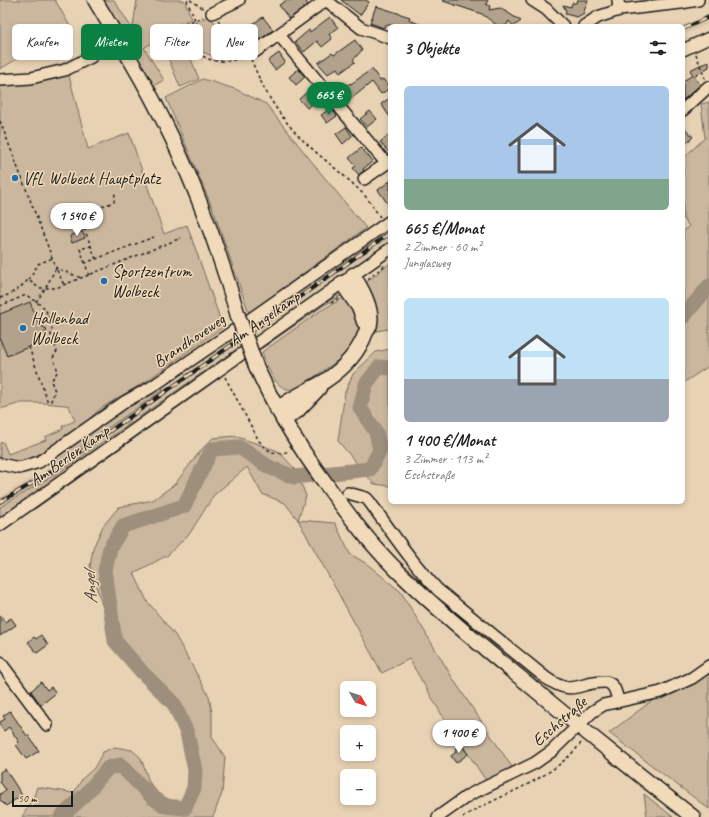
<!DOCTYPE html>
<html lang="de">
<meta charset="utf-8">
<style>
:root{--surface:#fff;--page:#f2f2f2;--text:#222;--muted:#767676;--accent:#0b8043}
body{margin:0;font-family:Caveat,sans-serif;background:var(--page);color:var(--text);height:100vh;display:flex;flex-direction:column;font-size:15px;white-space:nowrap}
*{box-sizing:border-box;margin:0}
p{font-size:13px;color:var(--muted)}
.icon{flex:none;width:22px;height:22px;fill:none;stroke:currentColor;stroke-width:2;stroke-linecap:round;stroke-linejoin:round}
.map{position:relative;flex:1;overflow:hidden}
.sheet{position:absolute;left:388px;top:24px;width:297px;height:480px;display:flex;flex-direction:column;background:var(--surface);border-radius:6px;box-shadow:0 2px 6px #0003}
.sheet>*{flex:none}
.banner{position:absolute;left:12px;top:24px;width:316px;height:36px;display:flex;gap:8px}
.needle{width:26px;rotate:129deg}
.tools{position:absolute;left:340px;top:681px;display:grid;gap:8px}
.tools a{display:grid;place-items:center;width:36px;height:36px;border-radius:6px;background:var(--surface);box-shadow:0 2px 6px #0003;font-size:20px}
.scale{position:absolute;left:12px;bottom:10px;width:61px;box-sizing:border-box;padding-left:4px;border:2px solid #1c1c1c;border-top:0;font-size:11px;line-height:14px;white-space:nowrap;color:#1c1c1c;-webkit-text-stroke:3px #f1daba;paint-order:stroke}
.price{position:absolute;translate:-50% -34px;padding:0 9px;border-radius:14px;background:#fff;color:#222;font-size:13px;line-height:26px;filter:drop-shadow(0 1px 2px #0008)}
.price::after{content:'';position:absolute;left:50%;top:24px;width:12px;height:9px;margin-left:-6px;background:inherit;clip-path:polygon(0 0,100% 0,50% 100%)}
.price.on{background:var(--accent);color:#fff}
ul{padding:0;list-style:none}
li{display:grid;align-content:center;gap:8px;height:212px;padding:0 16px}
li span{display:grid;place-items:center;height:124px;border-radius:6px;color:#555}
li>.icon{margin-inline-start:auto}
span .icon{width:72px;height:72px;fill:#fffc;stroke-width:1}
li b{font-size:17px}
h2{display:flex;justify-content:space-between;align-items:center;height:48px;padding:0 16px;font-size:17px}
.pill{padding:0 14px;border-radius:6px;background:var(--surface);box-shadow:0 2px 6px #0003;font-size:14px;line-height:36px}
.pill.on{background:var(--accent);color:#fff}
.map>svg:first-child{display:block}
.built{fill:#d8c4a8}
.green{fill:#cbb79e;stroke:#746a5d}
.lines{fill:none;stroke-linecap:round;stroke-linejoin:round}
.river{stroke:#9d8f7c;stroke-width:15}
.building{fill:#b2a28b;stroke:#1c1c1c}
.minor-casing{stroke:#1c1c1c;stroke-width:14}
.major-casing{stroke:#1c1c1c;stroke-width:17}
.path{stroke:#1c1c1c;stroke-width:1.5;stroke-dasharray:3 3;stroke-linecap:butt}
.minor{stroke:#f1daba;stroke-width:11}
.major{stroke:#f1daba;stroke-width:14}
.rail-casing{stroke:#1c1c1c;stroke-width:4}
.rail{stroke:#f1daba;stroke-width:2.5;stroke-dasharray:8;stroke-linecap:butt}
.major-bridge-casing{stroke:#1c1c1c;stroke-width:17;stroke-linecap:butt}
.major-bridge{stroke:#f1daba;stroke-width:14}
.poi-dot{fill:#1f6fb2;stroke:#f1daba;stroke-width:1.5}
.labels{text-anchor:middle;stroke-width:3;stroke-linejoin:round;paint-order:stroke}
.poi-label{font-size:17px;fill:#1c1c1c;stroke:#f1daba;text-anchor:start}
.street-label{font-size:17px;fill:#1c1c1c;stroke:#f1daba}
.water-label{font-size:18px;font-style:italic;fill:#49443e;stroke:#f1daba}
</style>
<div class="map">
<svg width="709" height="817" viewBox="0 0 709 817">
<rect width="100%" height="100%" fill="#e8d2b4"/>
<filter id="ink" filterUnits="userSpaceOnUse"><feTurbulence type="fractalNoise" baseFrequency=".025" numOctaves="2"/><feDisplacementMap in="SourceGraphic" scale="8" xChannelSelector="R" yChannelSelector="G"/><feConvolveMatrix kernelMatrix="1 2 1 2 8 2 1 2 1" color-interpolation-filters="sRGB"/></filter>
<g filter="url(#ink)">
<!-- built -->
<g class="built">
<path d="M709,14v9l-26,12v-9h-2z"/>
<path d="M390,230v11l-329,230 -61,36v-10l57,-34z"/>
</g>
<!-- green -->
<g class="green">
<path d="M0,0h55l16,28 -71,41z"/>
<path d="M100,0h14l17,27 2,-1 4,-26h47l8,19 -25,10h-15l9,8 -17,11 20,32 -11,6z"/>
<path d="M208,16l31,29 5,7v3c-15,5 -27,4 -41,-3 -4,-10 -4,-20 -6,-30z"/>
<path d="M184,42l15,37 -19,8 -15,-37z"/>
<path d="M65,70l4,6 19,73 41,-16 35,101 23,-9 36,102 -78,55 -44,26 -18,17 -47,32 -14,5 -22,-3v-16l3,-1 5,12 38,-14 -1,-3 18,-8 -1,-3 13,-5 -6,-15 -4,-1 -22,-2h-22l-21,6v-329z"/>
<path d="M203,79l32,10 31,15 54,68 46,56 -117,85 -35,-101 -48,-114z"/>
<path d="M709,102v264l-26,17v-151l6,-6 -6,-8v-60l22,-20 -4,-34z"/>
<path d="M390,263v68l-3,-2 -10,2 -6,-29 -8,-17z"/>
<path d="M337,296h4l-18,10 -62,43 -1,-2 62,-43z"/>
<path d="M345,297l6,7 8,21 -3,15 -10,15 -51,35c-22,0 -26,-21 -33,-38l58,-41z"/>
<path d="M238,348l1,2 -227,161 -1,-2 -11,8v-10l61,-36z"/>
<path d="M390,349v137l-16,-2 -36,-43 7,-49 8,-18 23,-22z"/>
<path d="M218,376l3,1 -186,132 -1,-2z"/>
<path d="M161,386l2,4 -106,73 -4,-5 54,-39z"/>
<path d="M235,436l43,15 18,19 10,26 -8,24 37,3 15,31 17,10 34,28 54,90 61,91 -27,12 -47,-70 -33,-56 -27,14 -84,-153 -13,-17 -23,-9 -15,-27 -33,28 -24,38 -22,22 -34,18 13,28 28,34 34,61 3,17v24l13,20 -3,36 -9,24h-191l12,-21 3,-9 37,6 8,-14 12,-11 9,-16 12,-5 17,3 9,8 8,24 8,10 11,7 13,4 13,-15 1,-18 -8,-37 -13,-29 -32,-32 -27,-31 -6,-14 -19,-60 3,-19 10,-22 16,-19 34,-7 22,-16 26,-34 12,-12z"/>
<path d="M709,670v139l-100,-76 45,-34z"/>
<path d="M644,794l29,23h-26z"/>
</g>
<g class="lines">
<!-- river -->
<g class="river">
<path d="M683,317l26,-31"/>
<path d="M61,817l24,-22 23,-27 12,-3 33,33 12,8 20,2 9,-20 1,-18 -8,-37 -13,-29 -32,-32 -27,-31 -10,-70 5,-23 13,-22 61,-20 28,-57 27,-2 30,20 25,10 76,-8 10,-19 -4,-18 -16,-24 6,-24 13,-17 11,1"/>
</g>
</g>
<!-- building -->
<g class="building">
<path d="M287,0h18l3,5 -19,14 -10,-14z"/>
<path d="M341,0h25l3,2 -9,13z"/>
<path d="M443,0h45l-2,4 4,2 -1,4 11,-2 21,13 -7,5h-1l-4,-5 -3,5h-8l-16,-12 -39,-13z"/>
<path d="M577,0h11l-5,14 -6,3 -12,-3 1,-3 -3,-6 8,2 1,-4h4z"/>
<path d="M376,6l34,11 -1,3 15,6 -39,-1 -1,3 -14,-5z"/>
<path d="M263,17l10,13 -19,14 -10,-14z"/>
<path d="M330,17l8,11 -9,6 3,5 -10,8 -5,-6 -13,11 -9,-10 14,-12 1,2z"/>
<path d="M355,40l7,10 -9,10 2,2 -15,11 -3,-5 -9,6 -10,-11 14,-10 2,2z"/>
<path d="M279,53l6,9 -10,8 -7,-9z"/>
<path d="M709,62v5l-15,9 6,9 -17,15v-19l10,-6 -3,-5 10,-5z"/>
<path d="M298,69l7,8 -9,8 -7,-8z"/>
<path d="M372,69l8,12 3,-2 7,9 -9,6 -9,-12 -26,21 -9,-13 9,-6 1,2 3,-3 1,1z"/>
<path d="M313,87l6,7 -2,2 2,3 -12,9 -8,-9z"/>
<path d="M390,98v19l-9,-13z"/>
<path d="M331,108l6,8 -10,7 -6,-8z"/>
<path d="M370,111l7,8 -10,8 -7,-8z"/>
<path d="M683,126l10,11 -10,9z"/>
<path d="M346,127l6,9 -9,8 -7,-10z"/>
<path d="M390,134v20l-10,-12z"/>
<path d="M361,148l12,13 -10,8 1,1 -5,5 -6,-7 3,-2 -7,-8z"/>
<path d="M390,181v26l-12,-17z"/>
<path d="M82,231l3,7 -13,5 -2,-7z"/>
<path d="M30,302l9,23 8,4 -3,8 1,3 -38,16 -7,-17v-25z"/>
<path d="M0,615l5,7 6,-4 5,7 -16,11z"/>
<path d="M41,635l7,10 -11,8 -9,-11 6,-5 2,2z"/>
<path d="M41,682l6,8 4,-3 5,6 -15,12 -10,-14z"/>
<path d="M10,711l17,25 1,-1 11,16 -13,8 -10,-14 3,-3 -10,-15 -5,4 -4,-5v-4l5,-3 -2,-3z"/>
<path d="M461,745l7,9 -12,9 -5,-7 5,-4 -1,-3z"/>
<path d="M5,769l17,26 -16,11 -6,-6v-6l6,-4 -6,-8v-10z"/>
</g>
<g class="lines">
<!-- minor casing -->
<g class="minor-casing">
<g id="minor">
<path d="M326,0l35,28 29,10"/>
<path d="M532,0l14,9 17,17"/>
<path d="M618,0l1,10"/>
<path d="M212,13l27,-13"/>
<path d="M584,26l14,-9 21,-7 62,-7 17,-3"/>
<path d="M279,35l107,128"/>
<path d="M683,50l26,-12"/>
<path d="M256,51l70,-51"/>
<path d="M0,80l31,-2 34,-8 26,-13"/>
<path d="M683,110l25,-23"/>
<path d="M364,179l26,-18"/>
<path d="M0,464l19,4 20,-6 87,-61 24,-13 79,-54 161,-113"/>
<path d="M348,493l18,5 3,3c22,30 43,62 69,89l108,88c29,20 32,3 60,4 9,2 10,11 12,19"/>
<path d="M0,525l390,-276"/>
<path d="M0,662l47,63"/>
<path d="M438,817l31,-22 66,-32 17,-12 40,-39 11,-7 58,-13 31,-14 17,-12"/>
</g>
</g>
<!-- major casing -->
<g class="major-casing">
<g id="major">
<path d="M95,0c20,34 41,68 59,102 36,68 63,141 84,214"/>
<path d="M342,283l18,26 4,13"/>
<path d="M256,366c19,43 43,81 70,118 24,33 48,65 78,93 37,36 77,69 118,102 56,47 113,93 171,138"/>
<path d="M277,409c15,-11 32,-19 48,-28 18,-12 34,-29 41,-49 1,-2 4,-5 4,-8 3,-16 -9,-36 -17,-49"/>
<path d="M283,420l14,-9 22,-23"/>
</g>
</g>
<!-- path -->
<g class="path">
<path d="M187,0c2,7 6,14 8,20 1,9 -1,20 2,28 6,18 37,14 50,8"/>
<path d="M190,0l14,9"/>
<path d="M218,20l28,31"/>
<path d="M157,31l6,1 40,-15"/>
<path d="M696,54l9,25"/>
<path d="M251,59c11,28 24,51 44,73 22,24 49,41 71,65 5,6 9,13 14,20"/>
<path d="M0,121l56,147 25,10"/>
<path d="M96,259l-17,-44 35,-13 1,-9"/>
<path d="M85,263l-5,-14 11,-3"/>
<path d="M89,275l-4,-12 69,-26"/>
<path d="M368,279l17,-14"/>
<path d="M29,280l9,-16 15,-6"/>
<path d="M0,298c12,-4 20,-10 28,-18l11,8h17l125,-50"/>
<path d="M36,302l9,-13 11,-21 8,17"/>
<path d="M331,303l9,-5"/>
<path d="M0,306l26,-11 19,13 7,19 -1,8 6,16 -4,7 5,13 -7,10 4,10 -5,12"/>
<path d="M29,347l19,56"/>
<path d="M225,377l34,64c10,11 16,15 30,10"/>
<path d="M463,817c41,-25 87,-35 118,-74"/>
</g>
<!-- minor -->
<use href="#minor" class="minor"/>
<!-- major -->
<use href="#major" class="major"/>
<!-- rail casing -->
<g class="rail-casing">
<g id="rail">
<path d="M683,29l26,-12"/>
<path d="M0,502l33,-19 26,-16 331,-234"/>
</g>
</g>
<!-- rail -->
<use href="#rail" class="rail"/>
<!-- major-bridge casing -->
<g class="major-bridge-casing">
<path id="major-bridge" d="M238,316l18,50"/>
</g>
<!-- major-bridge -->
<use href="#major-bridge" class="major-bridge"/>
</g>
</g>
<!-- markers -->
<g class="poi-dot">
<circle cx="15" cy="178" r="4"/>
<circle cx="104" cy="281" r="4"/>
<circle cx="23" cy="328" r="4"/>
</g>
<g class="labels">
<!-- poi labels -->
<g class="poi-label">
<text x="23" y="184">VfL Wolbeck Hauptplatz</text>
<text x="112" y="277">Sportzentrum<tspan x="112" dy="20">Wolbeck</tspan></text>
<text x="31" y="324">Hallenbad<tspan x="31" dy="20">Wolbeck</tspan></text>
</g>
<!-- street labels -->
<g class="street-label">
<text transform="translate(264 318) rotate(-35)" y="6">Am Angelkamp</text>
<text transform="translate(189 340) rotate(-34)" y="6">Brandhoveweg</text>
<text transform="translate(69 455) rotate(-35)" y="6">Am Berler Kamp</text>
<text transform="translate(559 721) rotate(-41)" y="6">Eschstraße</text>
</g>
<!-- water labels -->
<g class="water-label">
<text transform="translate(90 588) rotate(-94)" y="6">Angel</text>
</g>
</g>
</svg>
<div class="tools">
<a><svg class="needle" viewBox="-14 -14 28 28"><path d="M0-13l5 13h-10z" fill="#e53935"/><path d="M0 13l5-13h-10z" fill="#767676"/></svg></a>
<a>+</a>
<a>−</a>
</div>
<div class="scale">50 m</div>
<b class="price on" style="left:329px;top:116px">665 €</b>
<b class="price" style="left:77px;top:237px">1 540 €</b>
<b class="price" style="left:459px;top:754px">1 400 €</b>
<div class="banner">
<a class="pill">Kaufen</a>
<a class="pill on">Mieten</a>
<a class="pill">Filter</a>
<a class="pill">Neu</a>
</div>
<section class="sheet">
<h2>3 Objekte<svg class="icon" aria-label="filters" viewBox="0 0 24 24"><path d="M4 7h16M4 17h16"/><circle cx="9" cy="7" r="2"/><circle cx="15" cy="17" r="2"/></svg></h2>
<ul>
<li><span style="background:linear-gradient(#a9c7e8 75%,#7fa58c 0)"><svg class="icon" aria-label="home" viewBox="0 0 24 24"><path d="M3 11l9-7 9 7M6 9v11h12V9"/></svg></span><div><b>665 €/Monat</b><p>2 Zimmer · 60 m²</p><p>Junglasweg</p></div></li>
<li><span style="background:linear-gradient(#bfe0f5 65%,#9aa5b1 0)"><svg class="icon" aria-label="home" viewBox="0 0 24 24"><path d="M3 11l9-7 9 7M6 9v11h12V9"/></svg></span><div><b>1 400 €/Monat</b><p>3 Zimmer · 113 m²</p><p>Eschstraße</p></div></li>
</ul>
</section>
</div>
